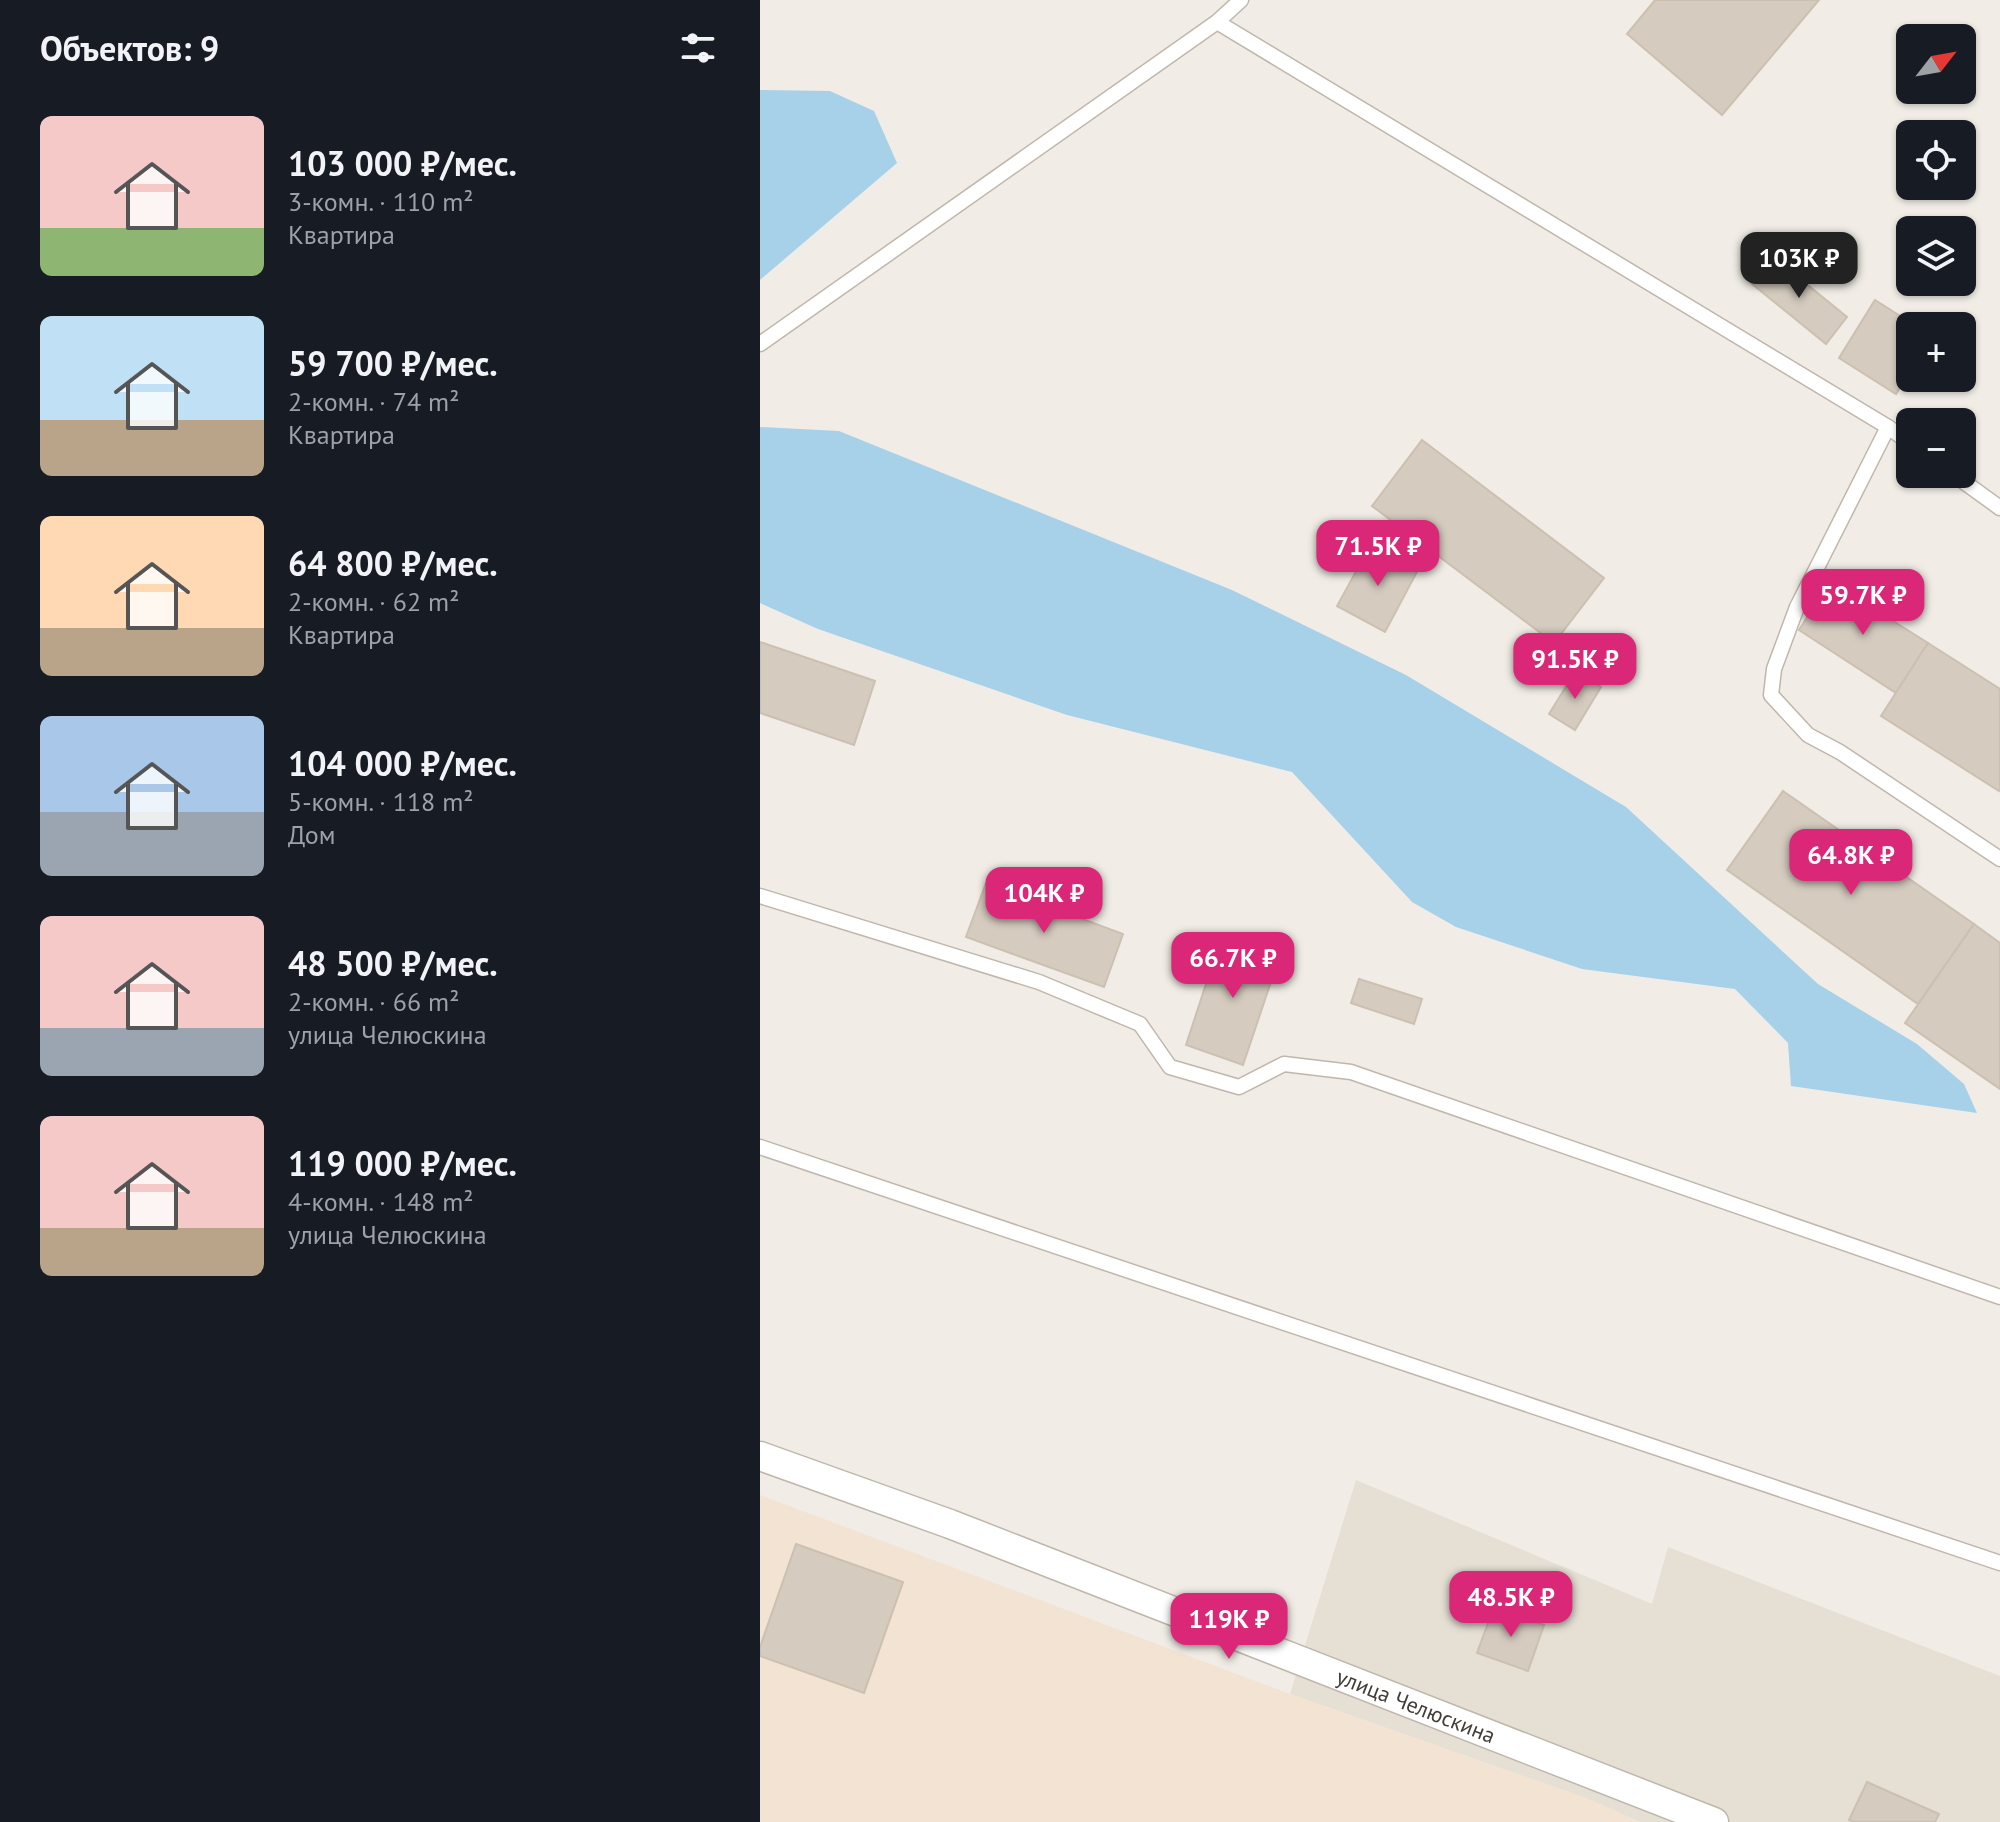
<!DOCTYPE html>
<html lang="ru">
<meta charset="utf-8">
<style>
:root{--surface:#171b24;--page:#20242c;--text:#f1f3f6;--muted:#9ea1a6;--accent:#db2777}
body{margin:0;font-family:"PT Sans",sans-serif;background:var(--page);color:var(--text);height:100vh;display:flex;flex-direction:column;font-size:30px;white-space:nowrap}
*{box-sizing:border-box;margin:0}
p{font-size:26px;color:var(--muted)}
.icon{flex:none;width:44px;height:44px;fill:none;stroke:currentColor;stroke-width:2;stroke-linecap:round;stroke-linejoin:round}
.map{position:relative;flex:1;overflow:hidden}
.details{display:flex;flex-direction:column;background:var(--surface);width:760px}
.details>*{flex:none}
.needle{width:52px;rotate:59deg}
.fabs{position:absolute;left:1136px;top:24px;display:grid;gap:16px}
.fabs a{display:grid;place-items:center;width:80px;height:80px;border-radius:12px;background:var(--surface);box-shadow:0 2px 6px #0004;font-size:40px}
.price{position:absolute;translate:-50% -68px;padding:0 18px;border-radius:16px;background:var(--accent);color:#fff;font-size:26px;line-height:52px;filter:drop-shadow(0 2px 4px #0008)}
.price::after{content:'';position:absolute;left:50%;top:48px;width:24px;height:18px;margin-left:-12px;background:inherit;clip-path:polygon(0 0,100% 0,50% 100%)}
.price.current{background:#222;color:#fff}
ul{padding:0;list-style:none}
li{display:flex;align-items:center;gap:24px;height:200px;padding:0 40px}
li span{display:grid;place-items:center;flex:none;width:224px;height:160px;border-radius:12px;color:#555}
li>.icon{margin-inline-start:auto}
span .icon{width:96px;height:96px;fill:#fffc;stroke-width:1}
li b{font-size:34px}
h2{display:flex;justify-content:space-between;align-items:center;height:96px;padding:0 40px;font-size:34px}
main{display:flex;flex:1;min-height:0}
.map>svg:first-child{display:block}
.residential{fill:#e5dfd4}
.commercial{fill:#f2e3d3}
.water{fill:#a7d1e9}
.building{fill:#d5cbbf;stroke:#ccc0b0;stroke-width:2}
.lines{fill:none;stroke-linecap:round;stroke-linejoin:round}
.lane-casing{stroke:#bfb7ac;stroke-width:17}
.street-casing{stroke:#bfb7ac;stroke-width:31}
.lane{stroke:#fff;stroke-width:14}
.street{stroke:#fff;stroke-width:28}
.labels{text-anchor:middle;stroke-width:7;stroke-linejoin:round;paint-order:stroke}
.street-label{font-size:22px;fill:#433d36;stroke:#fff}
</style>
<main>
<section class="details">
<h2>Объектов: 9<svg class="icon" aria-label="filters" viewBox="0 0 24 24"><path d="M4 7h16M4 17h16"/><circle cx="9" cy="7" r="2"/><circle cx="15" cy="17" r="2"/></svg></h2>
<ul>
<li><span style="background:linear-gradient(#f6c9c9 70%,#8fb573 0)"><svg class="icon" aria-label="home" viewBox="0 0 24 24"><path d="M3 11l9-7 9 7M6 9v11h12V9"/></svg></span><div><b>103 000 ₽/мес.</b><p>3-комн. · 110 m²</p><p>Квартира</p></div></li>
<li><span style="background:linear-gradient(#bfe0f5 65%,#b9a48a 0)"><svg class="icon" aria-label="home" viewBox="0 0 24 24"><path d="M3 11l9-7 9 7M6 9v11h12V9"/></svg></span><div><b>59 700 ₽/мес.</b><p>2-комн. · 74 m²</p><p>Квартира</p></div></li>
<li><span style="background:linear-gradient(#ffd9b3 70%,#b9a48a 0)"><svg class="icon" aria-label="home" viewBox="0 0 24 24"><path d="M3 11l9-7 9 7M6 9v11h12V9"/></svg></span><div><b>64 800 ₽/мес.</b><p>2-комн. · 62 m²</p><p>Квартира</p></div></li>
<li><span style="background:linear-gradient(#a9c7e8 60%,#9aa5b1 0)"><svg class="icon" aria-label="home" viewBox="0 0 24 24"><path d="M3 11l9-7 9 7M6 9v11h12V9"/></svg></span><div><b>104 000 ₽/мес.</b><p>5-комн. · 118 m²</p><p>Дом</p></div></li>
<li><span style="background:linear-gradient(#f6c9c9 70%,#9aa5b1 0)"><svg class="icon" aria-label="home" viewBox="0 0 24 24"><path d="M3 11l9-7 9 7M6 9v11h12V9"/></svg></span><div><b>48 500 ₽/мес.</b><p>2-комн. · 66 m²</p><p>улица Челюскина</p></div></li>
<li><span style="background:linear-gradient(#f6c9c9 70%,#b9a48a 0)"><svg class="icon" aria-label="home" viewBox="0 0 24 24"><path d="M3 11l9-7 9 7M6 9v11h12V9"/></svg></span><div><b>119 000 ₽/мес.</b><p>4-комн. · 148 m²</p><p>улица Челюскина</p></div></li>
</ul>
</section>
<div class="map">
<svg width="1240" height="1822" viewBox="0 0 1240 1822">
<rect width="100%" height="100%" fill="#f1ede6"/>
<!-- residential -->
<path class="residential" d="M596,1480l296,124 16,-57 332,129v146h-360l-54,-24 -296,-104z"/>
<!-- commercial -->
<path class="commercial" d="M0,1495l530,199 296,104 54,24h-880z"/>
<!-- water -->
<g class="water">
<path d="M0,90l70,1 44,20 23,52 -137,117z"/>
<path d="M0,427l79,4 393,159 174,85 220,132 192,177 99,60 47,40 13,29 -186,-27 -3,-43 -53,-54 -153,-20 -126,-42 -44,-25 -120,-130 -225,-57 -249,-86 -58,-26z"/>
</g>
<!-- building -->
<g class="building">
<path d="M895,0h164l-97,115 -95,-81z"/>
<path d="M1012,256l75,61 -21,27 -75,-61z"/>
<path d="M1115,300l41,26h-6v46l-14,22 -57,-36z"/>
<path d="M662,440l182,138 -50,65 -182,-137z"/>
<path d="M611,544l47,26 -33,62 -48,-26z"/>
<path d="M1070,581l98,62 -32,50 -97,-63z"/>
<path d="M0,642l115,39 -21,64 -94,-32z"/>
<path d="M1168,643l72,46v100l-1,2 -118,-75z"/>
<path d="M815,672l26,15 -26,43 -26,-16z"/>
<path d="M1023,791l191,133 -56,80 -191,-134z"/>
<path d="M226,883l137,51 -19,53 -138,-50z"/>
<path d="M1214,924l26,19v146l-95,-66z"/>
<path d="M462,935l58,20 -37,110 -57,-20z"/>
<path d="M599,979l63,20 -8,25 -63,-21z"/>
<path d="M36,1544l107,38 -39,111 -104,-37v-9z"/>
<path d="M734,1607l50,18 -16,46 -51,-18z"/>
<path d="M1107,1782l72,32 -4,8h-81l-5,-2z"/>
</g>
<g class="lines">
<!-- lane casing -->
<g class="lane-casing">
<g id="lane">
<path d="M457,22l671,405 22,16"/>
<path d="M0,344l457,-322 24,-22"/>
<path d="M1128,427l-91,180 -23,62 -3,26 37,40 32,17 160,107"/>
<path d="M1193,474l47,34"/>
<path d="M0,896l279,86 101,42 30,43 69,20 45,-23 67,8 649,225"/>
<path d="M0,1147l1240,416"/>
</g>
</g>
<!-- street casing -->
<g class="street-casing">
<g id="street">
<path id="s1" d="M0,1456l190,68 764,298"/>
</g>
</g>
<!-- lane -->
<use href="#lane" class="lane"/>
<!-- street -->
<use href="#street" class="street"/>
</g>
<g class="labels">
<!-- street labels -->
<g class="street-label">
<text dy="8" stroke="none"><textPath href="#s1" startOffset="702">улица Челюскина</textPath></text>
</g>
</g>
</svg>
<div class="fabs">
<a><svg class="needle" viewBox="-14 -14 28 28"><path d="M0-13l5 13h-10z" fill="#e53935"/><path d="M0 13l5-13h-10z" fill="#9ea1a6"/></svg></a>
<a><svg class="icon" aria-label="locate" viewBox="0 0 24 24"><circle cx="12" cy="12" r="6"/><path d="M12 2v4M12 18v4M2 12h4M18 12h4"/></svg></a>
<a><svg class="icon" aria-label="layers" viewBox="0 0 24 24"><path d="M12 4l9 5-9 5-9-5zM3 14l9 5 9-5"/></svg></a>
<a>+</a>
<a>−</a>
</div>
<b class="price current" style="left:1039px;top:300px">103K ₽</b>
<b class="price" style="left:618px;top:588px">71.5K ₽</b>
<b class="price" style="left:1103px;top:637px">59.7K ₽</b>
<b class="price" style="left:815px;top:701px">91.5K ₽</b>
<b class="price" style="left:1091px;top:897px">64.8K ₽</b>
<b class="price" style="left:284px;top:935px">104K ₽</b>
<b class="price" style="left:473px;top:1000px">66.7K ₽</b>
<b class="price" style="left:751px;top:1639px">48.5K ₽</b>
<b class="price" style="left:469px;top:1661px">119K ₽</b>
</div>
</main>
